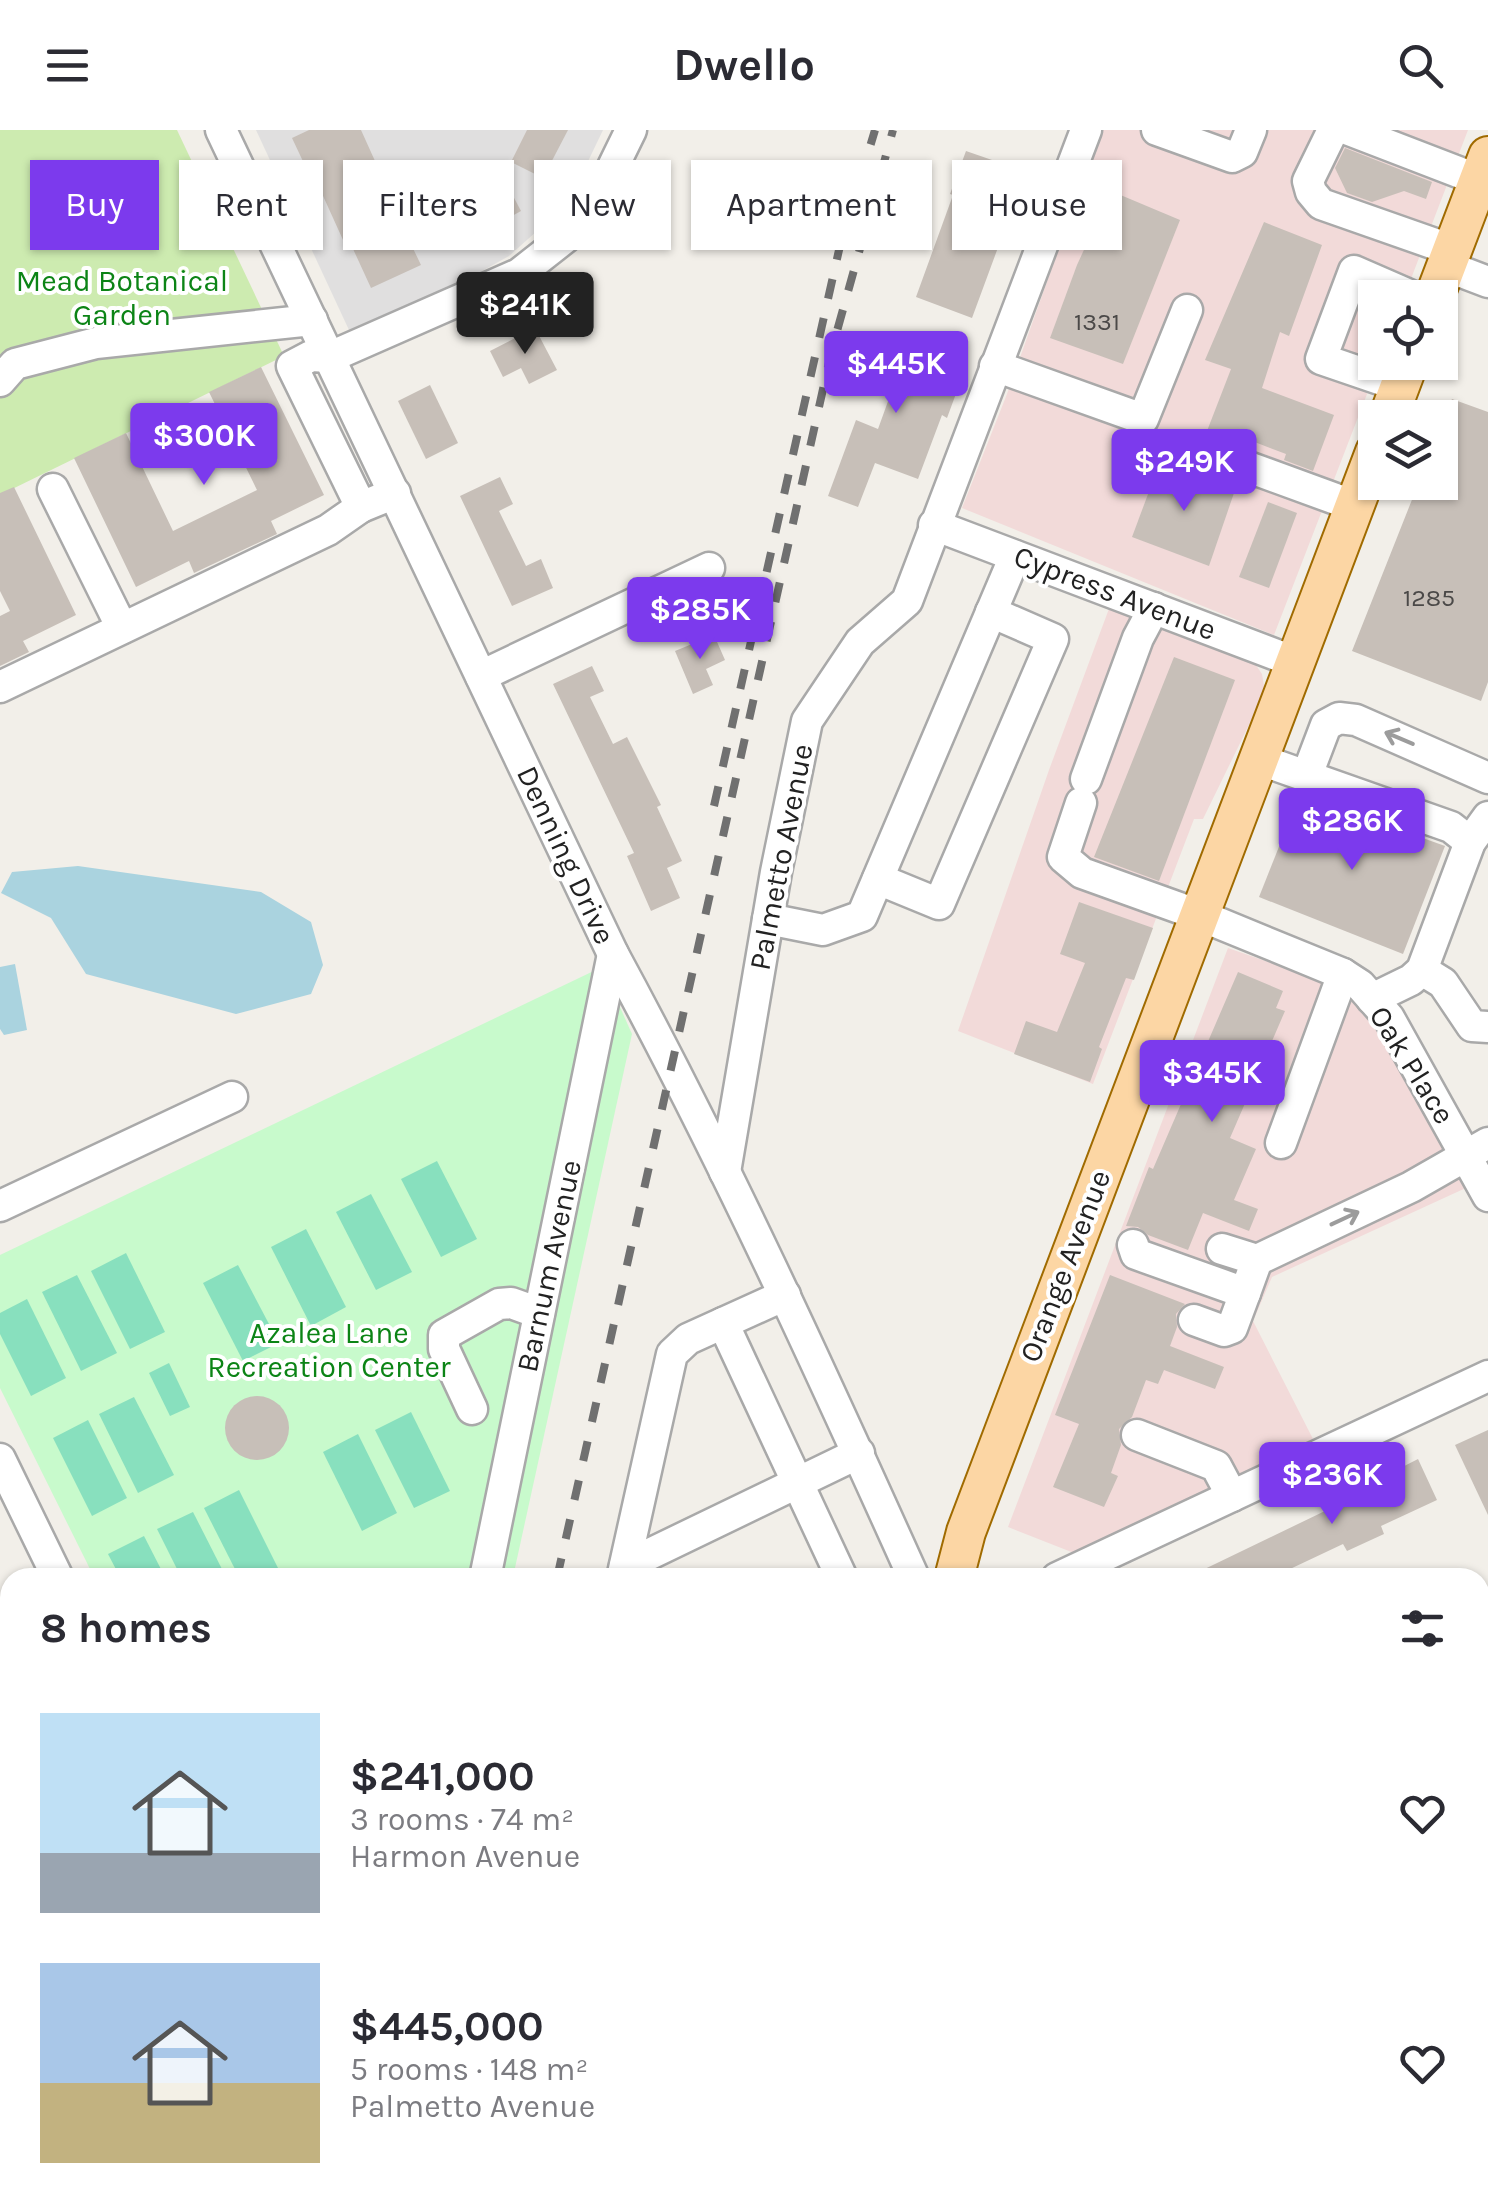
<!DOCTYPE html>
<meta charset="utf-8">
<style>
:root{--surface:#fff;--page:#f2f2f3;--text:#2b2b33;--muted:#7c7c81;--accent:#7c3aed}
body{margin:0;font-family:Karla,sans-serif;background:var(--page);color:var(--text);height:100vh;display:flex;flex-direction:column;font-size:38px;white-space:nowrap}
*{box-sizing:border-box;margin:0}
p{font-size:32px;color:var(--muted)}
.icon{flex:none;width:55px;height:55px;fill:none;stroke:currentColor;stroke-width:2;stroke-linecap:round;stroke-linejoin:round}
.map{position:relative;flex:1;overflow:hidden}
.panel{position:absolute;left:0px;top:1438px;width:1490px;height:642px;display:flex;flex-direction:column;background:var(--surface);border-radius:30px 30px 0 0;box-shadow:0 2px 8px #0004}
.panel>*{flex:none}
.top-card{position:absolute;left:30px;top:30px;width:1430px;height:90px;display:flex;gap:20px}
.tools{position:absolute;left:1358px;top:150px;display:grid;gap:20px}
.tools a{display:grid;place-items:center;width:100px;height:100px;border-radius:0px;background:var(--surface);box-shadow:0 2px 8px #0004;font-size:50px}
.price{position:absolute;translate:-50% -85px;padding:0 22px;border-radius:10px;background:var(--accent);color:#fff;font-size:32px;line-height:65px;filter:drop-shadow(0 2px 5px #0008)}
.price::after{content:'';position:absolute;left:50%;top:60px;width:30px;height:22px;margin-left:-15px;background:inherit;clip-path:polygon(0 0,100% 0,50% 100%)}
.price.selected{background:#222;color:#fff}
ul{padding:0;list-style:none}
li{display:flex;align-items:center;gap:30px;height:250px;padding:0 40px}
li span{display:grid;place-items:center;flex:none;width:280px;height:200px;border-radius:0px;color:#555}
li>.icon{margin-inline-start:auto}
span .icon{width:120px;height:120px;fill:#fffc;stroke-width:1}
li b{font-size:42px}
h2{display:flex;justify-content:space-between;align-items:center;height:120px;padding:0 40px;font-size:42px}
.tag{padding:0 35px;border-radius:0px;background:var(--surface);box-shadow:0 2px 8px #0004;font-size:35px;line-height:90px}
.tag.selected{background:var(--accent);color:#fff}
header{display:flex;justify-content:space-between;align-items:center;height:130px;padding:0 40px;background:var(--surface);font-size:45px;font-weight:700}
.map>svg:first-child{display:block}
.residential{fill:#e0dfdf}
.commercial{fill:#f2dad9}
.education{fill:#ffffe5}
.grass{fill:#cdebb0}
.park{fill:#c8facc}
.pitch{fill:#88e0be}
.water{fill:#aad3df}
.building{fill:#c7bfb8}
.lines{fill:none;stroke-linecap:round;stroke-linejoin:round}
.minor-casing{stroke:#a9a9a9;stroke-width:35}
.major-casing{stroke:#a06b00;stroke-width:42}
.minor{stroke:#fff;stroke-width:30}
.major{stroke:#fcd6a4;stroke-width:38}
.rail{stroke:#707070;stroke-width:8;stroke-dasharray:20 20;stroke-linecap:butt}
.oneway{stroke:#9c9c9c}
.labels{text-anchor:middle;stroke-width:8;stroke-linejoin:round;paint-order:stroke}
.number-label{font-size:25px;fill:#4b4948}
.park-label{font-size:30px;fill:#0c8416;stroke:#fff}
.street-label{font-size:30px;fill:#222;stroke:#fff}
</style>
<header><svg class="icon" aria-label="menu" viewBox="0 0 24 24"><path d="M4 6h16M4 12h16M4 18h16"/></svg>Dwello<svg class="icon" aria-label="search" viewBox="0 0 24 24"><circle cx="10" cy="10" r="6"/><path d="M15 15l6 6"/></svg></header>
<div class="map">
<svg width="1488" height="2078" viewBox="0 0 1488 2078">
<rect width="100%" height="100%" fill="#f2efe9"/>
<!-- residential -->
<path class="residential" d="M256,0h347l-23,48 -34,45 -37,33 -36,20 -124,54z"/>
<!-- commercial -->
<g class="commercial">
<path d="M1101,0h367l-64,167 -29,1v64l4,1 -105,272 -312,-127 45,-114z"/>
<path d="M1110,476l139,49 13,19 3,18 -62,127h-9l-101,265 -135,-53 91,-261z"/>
<path d="M1228,818l121,42 25,21 94,176 -196,90 -19,44 60,118 -239,114 -66,-26z"/>
</g>
<!-- education -->
<path class="education" d="M1071,2070h121l4,8h-142z"/>
<!-- grass -->
<path class="grass" d="M0,0h177l107,226 -284,139z"/>
<!-- park -->
<path class="park" d="M602,837l30,67 -119,543h-419l-94,-189v-133z"/>
<!-- pitch -->
<g class="pitch">
<path d="M437,1031l40,78 -36,18 -40,-78z"/>
<path d="M371,1064l41,78 -36,18 -40,-78z"/>
<path d="M306,1099l40,78 -35,19 -40,-79z"/>
<path d="M126,1123l39,79 -35,17 -39,-78z"/>
<path d="M238,1135l41,78 -36,18 -40,-78z"/>
<path d="M77,1145l40,78 -36,18 -39,-79z"/>
<path d="M27,1169l39,79 -35,18 -31,-62v-21z"/>
<path d="M169,1233l21,44 -20,9 -21,-43z"/>
<path d="M134,1267l40,78 -36,18 -39,-79z"/>
<path d="M411,1282l39,79 -36,17 -39,-78z"/>
<path d="M88,1290l39,78 -35,18 -39,-78z"/>
<path d="M358,1304l39,79 -35,18 -39,-79z"/>
<path d="M239,1360l39,78 -18,9h-21l-35,-69z"/>
<path d="M193,1382l33,65h-45l-24,-48z"/>
<path d="M144,1406l21,41h-45l-12,-23z"/>
</g>
<!-- water -->
<g class="water">
<path d="M78,736l183,26 50,30 12,43 -12,29 -75,20 -150,-40 -35,-56 -50,-25 11,-21z"/>
<path d="M15,834l12,66 -23,5 -4,-6v-62z"/>
</g>
<!-- building -->
<g class="building">
<path d="M309,0h52l14,31 -5,3 35,76 3,-2 13,27 -50,23 -23,-50 -5,2 -24,-53 -3,2 -24,-51z"/>
<path d="M527,0h41l-25,48 -32,-16z"/>
<path d="M1345,18l87,34 -6,17 -22,-8 -32,11 -25,-9 -12,-25z"/>
<path d="M966,21l64,22 -15,44 -5,-2 -38,103 -56,-21 37,-102 -3,-1z"/>
<path d="M504,49l17,32 -49,27 -17,-32z"/>
<path d="M1111,61l69,29 -57,144 -73,-26 27,-73z"/>
<path d="M1264,92l58,23 -33,91 -9,-4 -18,56 72,27 -21,56 -29,-11 2,-6 -34,-13 -2,6 -43,-16 24,-62 -26,-9z"/>
<path d="M535,198l22,42 -28,14 -8,-16 -18,9 -13,-26z"/>
<path d="M868,206l96,36 -17,46 -5,-3 -24,64 -43,-16 -17,44 -30,-11 28,-76 22,9 13,-36 -39,-14z"/>
<path d="M261,237l63,128 -53,26 6,13 -83,39 -5,-12 -53,26 -62,-129 52,-25 47,98 84,-41 -48,-98z"/>
<path d="M430,255l28,58 -32,16 -28,-58z"/>
<path d="M1452,269l36,13v270l-7,19 -129,-50 67,-169h21v-53z"/>
<path d="M1160,332l75,28 -26,76 -77,-29z"/>
<path d="M500,347l13,27 -14,7 27,55 15,-7 12,29 -41,18 -52,-110z"/>
<path d="M14,357l62,128 -53,26 6,11 -29,14v-50l10,-5 -10,-20v-98z"/>
<path d="M1268,372l29,11 -28,75 -30,-11z"/>
<path d="M714,505l11,25 -19,9 7,16 -20,9 -18,-43z"/>
<path d="M1174,527l61,23 -76,201 -65,-24z"/>
<path d="M592,536l12,25 -14,6 23,47 14,-7 34,68 -4,2 25,54 -15,7 13,30 -29,13 -24,-55 7,-3 -81,-169z"/>
<path d="M1300,664l145,52 -42,108 -144,-57z"/>
<path d="M1079,772l74,26 -19,52 -8,-2 -27,69 3,2 -12,33 -76,-28 12,-33 31,11 28,-69 -25,-9z"/>
<path d="M1238,842l45,19 -7,17 9,3 -55,127 26,11 -22,51 24,9 -9,22 -46,-18 -15,37 -40,-15 -10,-8 -12,-1 23,-59 4,2z"/>
<path d="M1110,1145l75,29 -9,10 1,13 -7,19 54,21 -9,22 -51,-19 -6,14 -12,-4 -14,37 -13,12 2,16 -10,28 7,3 -14,31 -51,-20 26,-63 -24,-9z"/>
<circle cx="257" cy="1298" r="32"/>
<path d="M1488,1300v85l-33,-70z"/>
<path d="M1418,1329l19,41 -56,26 3,8 -37,17 -4,-7 -72,34h-85l141,-68 -1,-4z"/>
</g>
<g class="lines">
<!-- minor casing -->
<g class="minor-casing">
<g id="minor">
<path d="M221,0l392,824c110,203 206,413 301,624"/>
<path d="M1157,0l75,27 10,-5 9,-22"/>
<path d="M1333,0l-25,51 3,11 10,12 131,46"/>
<path d="M1349,0l130,50"/>
<path d="M1446,136l42,16"/>
<path d="M995,236l148,53 44,-109"/>
<path d="M0,251l15,-17 81,-21 216,-23"/>
<path d="M1400,256l-79,-27 33,-88 62,27"/>
<path d="M1207,322l148,54"/>
<path d="M53,359l69,139"/>
<path d="M395,363l-34,14 -69,-141 19,-10 19,1 189,-83 47,-37 43,-62 22,-45"/>
<path d="M934,395l361,137"/>
<path d="M481,546l228,-108"/>
<path d="M0,557l328,-157 33,-23"/>
<path d="M1258,629l193,68 19,15"/>
<path d="M1307,645l19,-50 13,-7 17,2 132,58"/>
<path d="M1086,649l52,-141 16,-30"/>
<path d="M1081,673l-18,54 19,16 117,42 144,59 17,11 29,33 99,178"/>
<path d="M878,749l61,25 114,-265 -62,-27"/>
<path d="M768,789l55,11 39,-14 153,-360"/>
<path d="M1422,840l21,13 29,43 16,1"/>
<path d="M1372,869l39,-19 11,-10 48,-128 18,-25"/>
<path d="M1281,1013l62,-169"/>
<path d="M725,1042l51,-300 31,-151 53,-79 47,-41 179,-471"/>
<path d="M0,1076l232,-109"/>
<path d="M1133,1115l3,9 109,39 12,-33 -35,-11"/>
<path d="M1257,1130l154,-73 77,-44"/>
<path d="M1194,1190l30,11 8,-3 13,-35"/>
<path d="M723,1193l119,255"/>
<path d="M472,1279l-28,-60v-14l55,-31 12,-1 28,10"/>
<path d="M1137,1305l79,31 16,30"/>
<path d="M0,1329l58,119"/>
<path d="M625,1436l234,-113"/>
<path d="M485,1448l128,-624"/>
<path d="M622,1448l50,-224 16,-15 97,-44"/>
<path d="M1057,1448l431,-202"/>
<path d="M1480,1519l8,-4"/>
<path d="M1480,1853l8,-4"/>
<path d="M0,1956l10,-5"/>
<path d="M233,2070l4,8"/>
<path d="M817,2070l24,8"/>
<path d="M1231,2070l4,8"/>
<path d="M452,2077l2,-7"/>
<path d="M999,2078l17,-8"/>
</g>
</g>
<!-- major casing -->
<g class="major-casing">
<g id="major">
<path d="M1434,168l54,-142"/>
<path d="M1388,288l21,-56"/>
<path d="M954,1448l12,-46 409,-1080"/>
<path d="M706,2078l3,-8"/>
</g>
</g>
<!-- minor -->
<use href="#minor" class="minor"/>
<!-- major -->
<use href="#major" class="major"/>
<!-- rail -->
<g class="rail">
<path d="M714,676l125,-556 36,-120"/>
<path d="M557,1448l275,-1229 61,-219"/>
<path d="M402,2078l2,-8"/>
</g>
</g>
<!-- one-way arrows -->
<defs><path id="oneway-shaft" d="M-6 0H5M1.5-3L5.5 0L1.5 3" fill="none" stroke-width="1.6" stroke-linecap="round" stroke-linejoin="round" transform="scale(2.5)"/></defs>
<g class="oneway">
<use href="#oneway-shaft" transform="translate(1399 608) rotate(-157)"/>
<use href="#oneway-shaft" transform="translate(1345 1088) rotate(-25)"/>
</g>
<g class="labels">
<!-- number labels -->
<g class="number-label">
<text x="1097" y="200">1331</text>
<text x="1429" y="476">1285</text>
</g>
<!-- park labels -->
<g class="park-label">
<text x="122" y="161">Mead Botanical<tspan x="122" dy="34">Garden</tspan></text>
<text x="329" y="1213">Azalea Lane<tspan x="329" dy="34">Recreation Center</tspan></text>
</g>
<!-- street labels -->
<g class="street-label">
<text transform="translate(1115 463) rotate(21)" y="10">Cypress Avenue</text>
<text transform="translate(566 725) rotate(65)" y="10">Denning Drive</text>
<text transform="translate(781 727) rotate(-79)" y="10">Palmetto Avenue</text>
<text transform="translate(1412 935) rotate(58)" y="10">Oak Place</text>
<text transform="translate(549 1136) rotate(-78)" y="10">Barnum Avenue</text>
<text transform="translate(1065 1136) rotate(-69)" y="10">Orange Avenue</text>
</g>
</g>
</svg>
<div class="tools">
<a><svg class="icon" aria-label="locate" viewBox="0 0 24 24"><circle cx="12" cy="12" r="6"/><path d="M12 2v4M12 18v4M2 12h4M18 12h4"/></svg></a>
<a><svg class="icon" aria-label="layers" viewBox="0 0 24 24"><path d="M12 4l9 5-9 5-9-5zM3 14l9 5 9-5"/></svg></a>
</div>
<b class="price selected" style="left:525px;top:227px">$241K</b>
<b class="price" style="left:896px;top:286px">$445K</b>
<b class="price" style="left:204px;top:358px">$300K</b>
<b class="price" style="left:1184px;top:384px">$249K</b>
<b class="price" style="left:700px;top:532px">$285K</b>
<b class="price" style="left:1352px;top:743px">$286K</b>
<b class="price" style="left:1212px;top:995px">$345K</b>
<b class="price" style="left:1332px;top:1397px">$236K</b>
<div class="top-card">
<a class="tag selected">Buy</a>
<a class="tag">Rent</a>
<a class="tag">Filters</a>
<a class="tag">New</a>
<a class="tag">Apartment</a>
<a class="tag">House</a>
</div>
<section class="panel">
<h2>8 homes<svg class="icon" aria-label="filters" viewBox="0 0 24 24"><path d="M4 7h16M4 17h16"/><circle cx="9" cy="7" r="2"/><circle cx="15" cy="17" r="2"/></svg></h2>
<ul>
<li><span style="background:linear-gradient(#bfe0f5 70%,#9aa5b1 0)"><svg class="icon" aria-label="home" viewBox="0 0 24 24"><path d="M3 11l9-7 9 7M6 9v11h12V9"/></svg></span><div><b>$241,000</b><p>3 rooms · 74 m²</p><p>Harmon Avenue</p></div><svg class="icon" aria-label="heart" viewBox="0 0 24 24"><path d="M12 20l-8-8c-3-5 5-10 8-4 3-6 11-1 8 4z"/></svg></li>
<li><span style="background:linear-gradient(#a9c7e8 60%,#c2b280 0)"><svg class="icon" aria-label="home" viewBox="0 0 24 24"><path d="M3 11l9-7 9 7M6 9v11h12V9"/></svg></span><div><b>$445,000</b><p>5 rooms · 148 m²</p><p>Palmetto Avenue</p></div><svg class="icon" aria-label="heart" viewBox="0 0 24 24"><path d="M12 20l-8-8c-3-5 5-10 8-4 3-6 11-1 8 4z"/></svg></li>
</ul>
</section>
</div>
